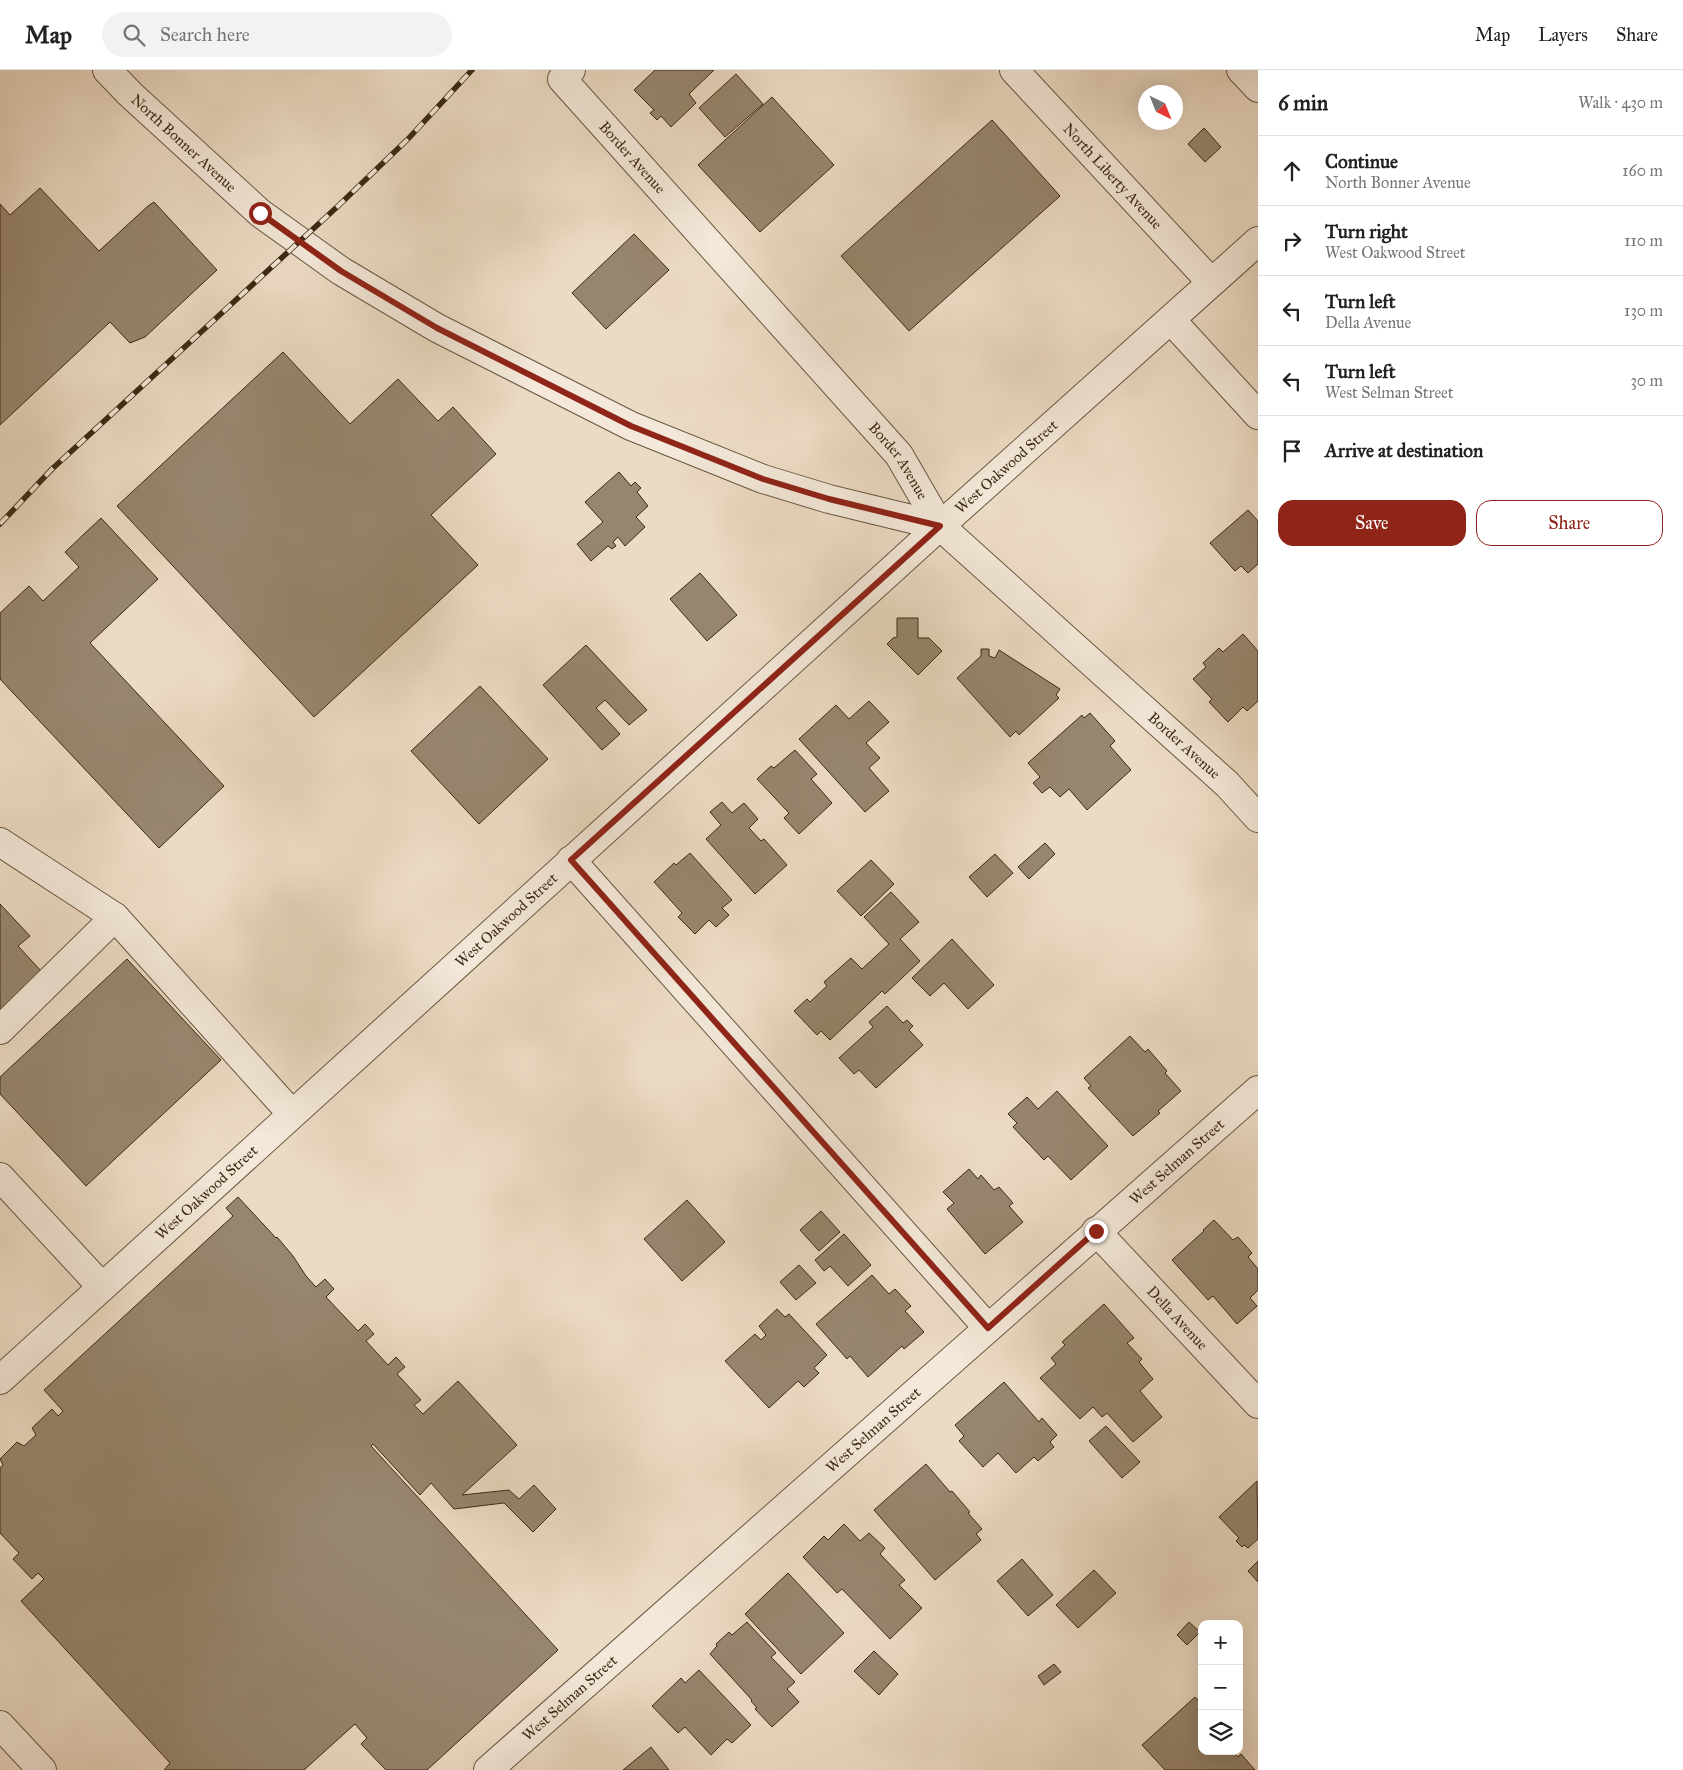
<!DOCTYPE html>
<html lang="en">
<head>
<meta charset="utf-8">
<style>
  :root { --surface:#fff; --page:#f2f2f2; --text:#222; --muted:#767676; --line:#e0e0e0; --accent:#8f2418 }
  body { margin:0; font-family:"IM FELL Great Primer",serif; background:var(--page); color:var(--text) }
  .controls { position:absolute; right:15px; bottom:15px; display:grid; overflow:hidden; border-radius:10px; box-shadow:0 5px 20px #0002 }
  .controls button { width:45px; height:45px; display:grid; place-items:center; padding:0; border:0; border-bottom:1px solid var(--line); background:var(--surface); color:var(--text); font:25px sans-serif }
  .compass { position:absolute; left:1138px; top:15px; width:45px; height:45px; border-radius:50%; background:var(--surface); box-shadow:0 5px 20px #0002; rotate:137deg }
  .stop { position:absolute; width:15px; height:15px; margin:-11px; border:4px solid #8f2418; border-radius:50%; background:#fff }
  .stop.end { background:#8f2418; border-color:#fff; box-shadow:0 1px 5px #0008 }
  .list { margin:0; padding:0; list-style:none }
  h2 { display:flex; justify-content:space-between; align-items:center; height:65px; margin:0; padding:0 20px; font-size:21px }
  h2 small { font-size:16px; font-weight:400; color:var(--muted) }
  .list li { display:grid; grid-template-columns:32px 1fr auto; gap:15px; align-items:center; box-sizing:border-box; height:70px; padding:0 20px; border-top:1px solid var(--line) }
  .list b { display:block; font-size:19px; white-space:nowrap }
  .list p { margin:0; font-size:16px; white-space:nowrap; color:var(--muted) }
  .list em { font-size:16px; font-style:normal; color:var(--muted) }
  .actions { display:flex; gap:10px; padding:15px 20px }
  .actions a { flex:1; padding:11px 0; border:1px solid var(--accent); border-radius:15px; text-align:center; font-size:18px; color:var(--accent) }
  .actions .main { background:var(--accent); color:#fff }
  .icon { flex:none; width:28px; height:28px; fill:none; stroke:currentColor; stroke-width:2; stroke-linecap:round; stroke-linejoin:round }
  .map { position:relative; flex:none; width:1258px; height:1700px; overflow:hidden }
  header { display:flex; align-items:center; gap:30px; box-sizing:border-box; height:70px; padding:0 25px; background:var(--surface); border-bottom:1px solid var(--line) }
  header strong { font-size:24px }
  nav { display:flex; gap:28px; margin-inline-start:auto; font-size:18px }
  .search { width:350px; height:45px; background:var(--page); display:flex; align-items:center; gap:12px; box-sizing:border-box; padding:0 18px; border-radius:28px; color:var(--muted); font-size:19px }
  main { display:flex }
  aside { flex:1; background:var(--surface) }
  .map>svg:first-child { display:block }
  .building { fill:#97866f; stroke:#3b2a13 }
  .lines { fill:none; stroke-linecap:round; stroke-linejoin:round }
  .minor-casing { stroke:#67563f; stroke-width:30 }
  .minor { stroke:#f3e8d9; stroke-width:28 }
  .rail-casing { stroke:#3b2a13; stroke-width:5.5 }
  .rail { stroke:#f3e8d9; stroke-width:4; stroke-dasharray:11; stroke-linecap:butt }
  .route { stroke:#8f2418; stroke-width:6 }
  .labels { text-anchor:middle; stroke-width:4; stroke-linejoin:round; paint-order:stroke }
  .street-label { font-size:15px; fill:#3b2a13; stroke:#f3e8d9 }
</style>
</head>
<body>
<header>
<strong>Map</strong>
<div class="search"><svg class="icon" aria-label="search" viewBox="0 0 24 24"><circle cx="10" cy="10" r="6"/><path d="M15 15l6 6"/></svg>Search here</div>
<nav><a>Map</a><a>Layers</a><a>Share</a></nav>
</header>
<main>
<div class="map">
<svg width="1258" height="1700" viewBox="0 0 1258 1700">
  <rect width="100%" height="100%" fill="#ecdbc4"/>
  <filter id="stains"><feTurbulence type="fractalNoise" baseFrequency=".004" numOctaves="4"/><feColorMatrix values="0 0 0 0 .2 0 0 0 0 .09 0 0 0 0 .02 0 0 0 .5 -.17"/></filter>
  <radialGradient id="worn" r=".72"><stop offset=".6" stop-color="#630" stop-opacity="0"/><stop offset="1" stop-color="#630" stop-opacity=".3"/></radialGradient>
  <g class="building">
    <polygon points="655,0 714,0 689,24 696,33 671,57 661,46 657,50 650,43 654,40 634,20"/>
    <polygon points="736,4 763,34 725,67 699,38"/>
    <polygon points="772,27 834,95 760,162 698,95"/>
    <polygon points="992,50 1060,126 909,261 841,186"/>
    <polygon points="1204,58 1221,77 1205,92 1188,74"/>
    <polygon points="40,118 99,181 148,136 154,132 217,200 145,267 130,273 110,252 0,355 0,134 10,145"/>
    <polygon points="634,164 669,200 606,259 572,223"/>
    <polygon points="283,282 350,354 398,309 438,351 453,337 496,384 431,445 478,495 314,647 117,436"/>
    <polygon points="619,402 631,416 635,412 641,418 637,422 648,436 636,447 645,457 625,476 618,467 613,472 616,476 612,479 608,476 591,491 577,474 603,452 585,432"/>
    <polygon points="1248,440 1258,451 1258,494 1248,503 1241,496 1235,501 1210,473"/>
    <polygon points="101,448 158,509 90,573 224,716 159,778 0,609 0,543 29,516 43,531 79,497 65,482"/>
    <polygon points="700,503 737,545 707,571 670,529"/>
    <polygon points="897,548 918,548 918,568 929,568 942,581 918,605 887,574 893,568 897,567"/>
    <polygon points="1243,564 1258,581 1258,631 1247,641 1243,637 1228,652 1209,632 1212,629 1193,609 1206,597 1203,593 1219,578 1223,582"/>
    <polygon points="586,575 647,640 629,655 605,630 596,638 620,664 602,680 543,615"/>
    <polygon points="981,579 989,579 989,586 995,588 999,580 1060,619 1056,625 1059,628 1019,665 1016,661 1010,667 957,608 981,586"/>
    <polygon points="480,616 548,689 479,754 411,681"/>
    <polygon points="869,631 889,652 866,673 880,688 869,698 889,721 865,742 799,669 836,635 849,649"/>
    <polygon points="1090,643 1115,671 1110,676 1131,700 1087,740 1069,719 1060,727 1050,717 1042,723 1033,713 1040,707 1028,693 1082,645 1084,648"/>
    <polygon points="795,680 817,704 811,709 832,733 799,764 784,748 789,743 757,709 771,696 774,698"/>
    <polygon points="722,732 732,743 744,733 758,749 749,758 761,771 764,769 787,795 755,824 706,769 721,755 710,742"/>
    <polygon points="1045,773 1055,784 1029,809 1018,797"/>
    <polygon points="690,783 732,830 722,838 729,845 716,857 709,850 695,864 678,847 682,843 654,812 674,793 676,795"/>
    <polygon points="995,784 1013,803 987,827 969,807"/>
    <polygon points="871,790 894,814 861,846 837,821"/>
    <polygon points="891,822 919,852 900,869 920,891 885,924 882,921 830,970 821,961 817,965 794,941 807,929 810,932 827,916 824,912 851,888 862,899 889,874 864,847"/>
    <polygon points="0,834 30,866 18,876 42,902 0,941"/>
    <polygon points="952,869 994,915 968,939 944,913 930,926 912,908"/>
    <polygon points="127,889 221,990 86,1116 0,1024 0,1007"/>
    <polygon points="887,936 903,953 907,950 913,956 909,960 923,975 876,1018 859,1000 854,1004 839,988 873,957 869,952"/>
    <polygon points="1130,966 1145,982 1148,979 1167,1001 1165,1003 1181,1021 1158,1041 1160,1043 1133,1066 1088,1018 1091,1016 1084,1008"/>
    <polygon points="1057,1021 1108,1076 1071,1110 1048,1086 1044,1090 1013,1057 1017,1053 1008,1044 1027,1027 1038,1039"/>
    <polygon points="969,1099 978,1109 981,1105 994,1120 999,1117 1013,1133 1009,1136 1023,1152 985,1184 947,1139 954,1133 943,1122"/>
    <polygon points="238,1127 276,1168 277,1167 293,1186 306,1206 316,1217 325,1209 334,1219 326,1227 358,1261 365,1254 374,1264 366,1271 388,1295 396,1287 405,1297 397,1304 421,1330 414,1335 423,1344 458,1311 517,1375 462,1425 509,1420 519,1429 534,1415 556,1439 533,1462 504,1433 454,1439 431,1413 420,1425 373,1374 371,1376 558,1580 427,1700 386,1700 361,1674 367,1668 355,1654 304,1700 164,1700 170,1693 21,1531 44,1509 38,1503 32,1509 13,1489 19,1483 0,1463 0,1398 3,1395 0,1389 17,1372 24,1376 36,1365 32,1358 52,1339 58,1346 63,1341 44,1320 233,1146 226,1138"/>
    <polygon points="687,1130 725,1172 682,1211 644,1169"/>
    <polygon points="821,1141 840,1162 819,1181 800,1160"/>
    <polygon points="1214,1150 1233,1170 1238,1167 1252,1183 1248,1187 1258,1199 1258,1220 1250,1228 1257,1236 1237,1254 1213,1226 1208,1230 1172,1190 1204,1161 1203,1160"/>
    <polygon points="844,1164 871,1195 848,1216 830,1196 824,1201 815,1190"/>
    <polygon points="799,1195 816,1213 796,1230 780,1212"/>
    <polygon points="872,1205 889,1224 895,1219 911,1236 905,1241 924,1262 904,1279 902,1276 868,1307 850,1286 847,1289 816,1254"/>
    <polygon points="1104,1234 1134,1268 1127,1273 1142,1289 1139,1292 1153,1309 1140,1321 1162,1347 1133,1372 1107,1343 1102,1347 1093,1337 1080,1349 1040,1308 1056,1294 1051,1288 1065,1275 1062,1272"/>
    <polygon points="777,1239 785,1247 789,1244 827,1285 814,1298 819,1303 804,1317 798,1311 769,1338 725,1291 755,1264 761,1270 766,1265 759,1256"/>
    <polygon points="1004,1312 1039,1352 1042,1348 1057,1365 1050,1372 1054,1377 1038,1391 1034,1387 1016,1403 998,1383 983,1397 959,1371 964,1366 955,1355"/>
    <polygon points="1106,1356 1140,1392 1122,1408 1089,1371"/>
    <polygon points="926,1394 950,1422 952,1421 970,1442 968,1443 982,1459 976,1464 981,1470 935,1510 874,1440"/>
    <polygon points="1257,1411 1258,1469 1248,1478 1244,1475 1242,1477 1236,1471 1239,1468 1219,1447"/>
    <polygon points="844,1454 860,1471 869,1463 885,1478 880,1484 905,1510 899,1515 922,1538 890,1569 842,1519 837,1523 803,1487 824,1466 828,1470"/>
    <polygon points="1022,1489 1053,1525 1028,1546 997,1511"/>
    <polygon points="1258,1491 1258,1512 1248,1501"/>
    <polygon points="1094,1500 1116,1523 1078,1558 1056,1535"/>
    <polygon points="788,1503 844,1563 801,1604 745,1544"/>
    <polygon points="747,1552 776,1583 771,1587 795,1612 787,1619 799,1632 772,1657 755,1639 757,1638 751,1631 752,1630 710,1584 717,1576 716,1574 729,1562 732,1565"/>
    <polygon points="1189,1552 1200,1562 1187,1575 1177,1565"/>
    <polygon points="874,1581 898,1604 879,1625 854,1601"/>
    <polygon points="1054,1594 1061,1602 1044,1615 1038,1606"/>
    <polygon points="699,1600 751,1655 732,1673 727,1669 711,1685 685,1657 678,1663 652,1636 681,1608 685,1613"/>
    <polygon points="1195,1627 1202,1635 1202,1681 1232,1681 1238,1687 1241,1684 1255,1700 1165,1700 1142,1675"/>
    <polygon points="651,1677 669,1700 623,1700"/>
  </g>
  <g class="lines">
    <defs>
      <g id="minor">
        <path id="s1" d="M107,0L130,24L260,143L341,201L437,258L631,356L763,409L829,429L940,456"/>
        <path id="s2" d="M571,0L562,9L899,385L940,456L1227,714L1258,748"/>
        <path id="s3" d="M1014,0L1211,212"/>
        <polyline points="1241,0 1258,18"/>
        <polyline points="1171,250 1258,345"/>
        <polyline points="0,772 115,847 292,1044"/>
        <polyline points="571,790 988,1258"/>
        <polyline points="0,960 115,847"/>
        <polyline points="0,1107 102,1217"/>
        <path id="s4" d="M1096,1161L1258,1334"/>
        <path id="s5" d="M0,1310L940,456L1258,171"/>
        <polyline points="0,1655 42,1700"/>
        <path id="s6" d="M488,1700L1258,1020"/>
      </g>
    </defs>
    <use href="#minor" class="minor-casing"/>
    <use href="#minor" class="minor"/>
    <defs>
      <polyline id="rail" points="0,454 52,399 337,137 408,69 472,0"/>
    </defs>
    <use href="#rail" class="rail-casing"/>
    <use href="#rail" class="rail"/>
  </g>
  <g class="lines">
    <polyline class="route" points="260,143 341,201 437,258 631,356 763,409 829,429 940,456 571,790 988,1258 1096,1161"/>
  </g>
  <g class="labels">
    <g class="street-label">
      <text dy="5" stroke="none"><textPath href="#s1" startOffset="106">North Bonner Avenue</textPath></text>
      <text dy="5" stroke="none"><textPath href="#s2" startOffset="118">Border Avenue</textPath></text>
      <text dy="5" stroke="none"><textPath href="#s3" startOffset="145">North Liberty Avenue</textPath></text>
      <text dy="5" stroke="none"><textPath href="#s2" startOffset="522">Border Avenue</textPath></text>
      <text dy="5" stroke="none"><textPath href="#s5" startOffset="1359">West Oakwood Street</textPath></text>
      <text dy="5" stroke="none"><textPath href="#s2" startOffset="928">Border Avenue</textPath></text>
      <text dy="5" stroke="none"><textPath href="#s5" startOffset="684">West Oakwood Street</textPath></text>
      <text dy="5" stroke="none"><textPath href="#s6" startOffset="919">West Selman Street</textPath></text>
      <text dy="5" stroke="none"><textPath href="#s5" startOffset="279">West Oakwood Street</textPath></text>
      <text dy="5" stroke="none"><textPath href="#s4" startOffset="119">Della Avenue</textPath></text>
      <text dy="5" stroke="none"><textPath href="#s6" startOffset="514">West Selman Street</textPath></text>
      <text dy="5" stroke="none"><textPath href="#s6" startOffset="109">West Selman Street</textPath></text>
    </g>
  </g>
  <rect width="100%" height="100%" filter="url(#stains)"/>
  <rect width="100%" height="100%" fill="url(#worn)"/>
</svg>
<div class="controls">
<button>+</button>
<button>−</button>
<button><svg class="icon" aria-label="layers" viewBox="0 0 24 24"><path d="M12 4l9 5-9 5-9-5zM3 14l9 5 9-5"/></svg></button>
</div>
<svg class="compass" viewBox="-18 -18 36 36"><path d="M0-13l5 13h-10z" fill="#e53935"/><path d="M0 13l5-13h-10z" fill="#767676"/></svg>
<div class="stop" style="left:260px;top:143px"></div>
<div class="stop end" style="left:1096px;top:1161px"></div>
</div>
<aside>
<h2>6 min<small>Walk · 430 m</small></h2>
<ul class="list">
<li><svg class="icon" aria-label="ahead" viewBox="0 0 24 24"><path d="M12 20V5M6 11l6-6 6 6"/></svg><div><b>Continue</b><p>North Bonner Avenue</p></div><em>160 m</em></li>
<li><svg class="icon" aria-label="right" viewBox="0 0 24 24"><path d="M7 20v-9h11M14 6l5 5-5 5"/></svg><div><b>Turn right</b><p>West Oakwood Street</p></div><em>110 m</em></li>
<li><svg class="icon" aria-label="left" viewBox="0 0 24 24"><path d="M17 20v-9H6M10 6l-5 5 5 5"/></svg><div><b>Turn left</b><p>Della Avenue</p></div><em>130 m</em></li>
<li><svg class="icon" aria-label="left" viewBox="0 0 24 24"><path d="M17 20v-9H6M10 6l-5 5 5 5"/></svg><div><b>Turn left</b><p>West Selman Street</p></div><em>30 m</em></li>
<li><svg class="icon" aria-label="arrive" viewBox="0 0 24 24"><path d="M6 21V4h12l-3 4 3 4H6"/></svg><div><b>Arrive at destination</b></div></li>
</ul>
<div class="actions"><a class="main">Save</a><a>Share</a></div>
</aside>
</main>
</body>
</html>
